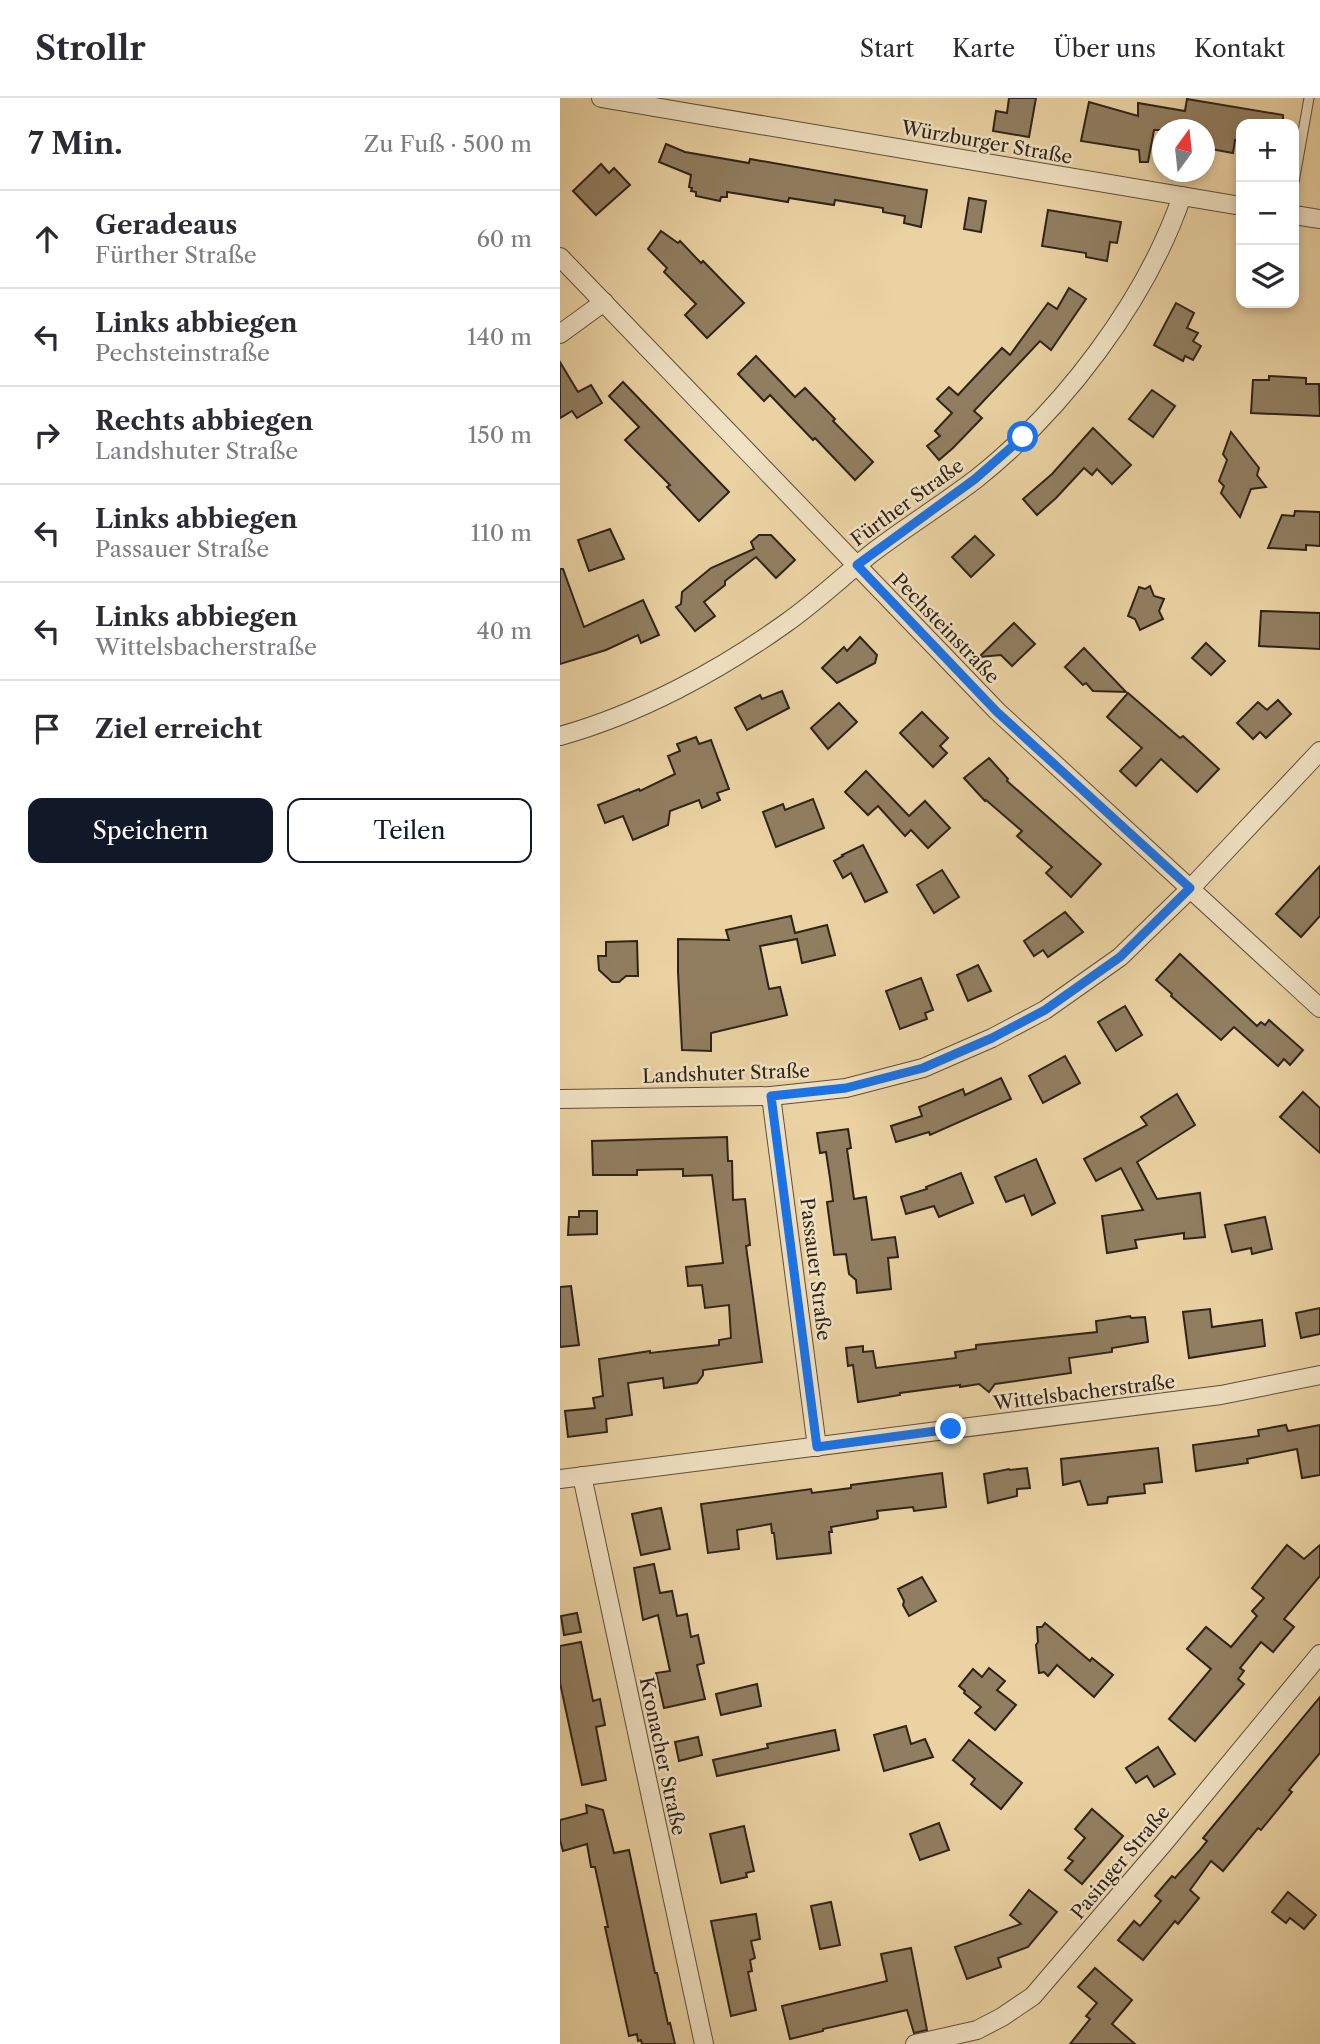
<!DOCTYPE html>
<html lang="de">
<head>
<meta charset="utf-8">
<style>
  :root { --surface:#fff; --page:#f7f7f7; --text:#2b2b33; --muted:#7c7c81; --line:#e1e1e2; --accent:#111827 }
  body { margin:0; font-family:"Libre Caslon Text",serif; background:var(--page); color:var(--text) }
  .controls { position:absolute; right:21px; top:21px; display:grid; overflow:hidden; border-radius:14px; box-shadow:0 4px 10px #0003 }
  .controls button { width:63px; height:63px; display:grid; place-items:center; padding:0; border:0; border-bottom:2px solid var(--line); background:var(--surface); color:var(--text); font:35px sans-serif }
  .compass { position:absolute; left:592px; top:21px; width:63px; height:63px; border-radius:50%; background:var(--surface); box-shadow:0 4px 10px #0003; rotate:15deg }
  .stop { position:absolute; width:21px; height:21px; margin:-16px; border:5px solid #1a73e8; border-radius:50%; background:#fff }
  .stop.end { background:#1a73e8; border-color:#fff; box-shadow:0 2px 7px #0008 }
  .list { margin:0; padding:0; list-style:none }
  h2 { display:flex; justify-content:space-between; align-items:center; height:91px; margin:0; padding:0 28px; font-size:30px }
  h2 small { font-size:23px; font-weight:400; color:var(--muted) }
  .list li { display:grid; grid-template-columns:46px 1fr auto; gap:21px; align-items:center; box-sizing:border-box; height:98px; padding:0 28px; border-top:2px solid var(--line) }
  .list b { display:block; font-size:26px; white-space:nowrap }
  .list p { margin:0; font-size:23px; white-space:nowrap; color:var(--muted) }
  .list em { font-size:23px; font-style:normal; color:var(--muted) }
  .actions { display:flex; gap:14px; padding:21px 28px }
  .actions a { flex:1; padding:16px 0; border:2px solid var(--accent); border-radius:14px; text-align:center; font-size:24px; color:var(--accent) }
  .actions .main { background:var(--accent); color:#fff }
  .icon { flex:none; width:38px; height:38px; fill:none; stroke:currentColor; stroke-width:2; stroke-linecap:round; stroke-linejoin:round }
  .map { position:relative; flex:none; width:760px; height:1946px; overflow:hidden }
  header { display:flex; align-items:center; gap:42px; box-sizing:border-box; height:98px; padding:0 35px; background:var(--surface); border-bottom:2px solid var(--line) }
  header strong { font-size:33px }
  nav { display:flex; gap:38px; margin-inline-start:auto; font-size:24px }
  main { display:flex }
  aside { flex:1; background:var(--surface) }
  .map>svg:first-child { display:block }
  .building { fill:#917e60; stroke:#302219; stroke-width:2 }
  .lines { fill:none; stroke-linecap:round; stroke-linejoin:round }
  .lane-casing { stroke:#5e4e3b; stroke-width:11 }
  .street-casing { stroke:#5e4e3b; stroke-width:20 }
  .lane { stroke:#f1e2c3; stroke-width:9 }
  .street { stroke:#f1e2c3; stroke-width:18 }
  .route { stroke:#1a73e8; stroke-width:9 }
  .labels { text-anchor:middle; stroke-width:5; stroke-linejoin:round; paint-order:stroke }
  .street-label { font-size:19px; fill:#302219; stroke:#f1e2c3 }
</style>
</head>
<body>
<header>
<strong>Strollr</strong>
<nav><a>Start</a><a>Karte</a><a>Über uns</a><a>Kontakt</a></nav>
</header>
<main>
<aside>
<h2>7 Min.<small>Zu Fuß · 500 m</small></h2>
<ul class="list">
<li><svg class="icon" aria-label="ahead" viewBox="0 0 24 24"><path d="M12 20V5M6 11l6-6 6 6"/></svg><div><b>Geradeaus</b><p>Fürther Straße</p></div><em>60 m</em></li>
<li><svg class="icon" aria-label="left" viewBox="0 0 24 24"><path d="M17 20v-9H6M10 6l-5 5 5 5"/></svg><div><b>Links abbiegen</b><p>Pechsteinstraße</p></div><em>140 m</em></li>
<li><svg class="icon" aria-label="right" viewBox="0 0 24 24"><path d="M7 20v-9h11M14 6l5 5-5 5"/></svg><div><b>Rechts abbiegen</b><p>Landshuter Straße</p></div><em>150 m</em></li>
<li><svg class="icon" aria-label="left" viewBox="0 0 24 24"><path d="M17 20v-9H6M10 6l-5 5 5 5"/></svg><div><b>Links abbiegen</b><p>Passauer Straße</p></div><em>110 m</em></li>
<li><svg class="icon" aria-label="left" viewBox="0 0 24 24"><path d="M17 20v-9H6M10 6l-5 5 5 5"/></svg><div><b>Links abbiegen</b><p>Wittelsbacherstraße</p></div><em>40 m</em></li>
<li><svg class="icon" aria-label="arrive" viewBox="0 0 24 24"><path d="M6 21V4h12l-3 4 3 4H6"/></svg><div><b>Ziel erreicht</b></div></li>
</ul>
<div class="actions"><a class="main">Speichern</a><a>Teilen</a></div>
</aside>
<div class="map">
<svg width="760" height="1946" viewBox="0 0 760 1946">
  <rect width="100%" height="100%" fill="#ead2a2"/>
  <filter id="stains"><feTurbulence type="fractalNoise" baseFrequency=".00286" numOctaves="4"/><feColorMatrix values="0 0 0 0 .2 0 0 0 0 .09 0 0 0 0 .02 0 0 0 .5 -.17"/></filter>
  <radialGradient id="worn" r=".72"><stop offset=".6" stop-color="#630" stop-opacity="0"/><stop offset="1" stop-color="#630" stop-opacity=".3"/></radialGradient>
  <g class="building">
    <polygon points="449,0 476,0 469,39 433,33 436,13 447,15"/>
    <polygon points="627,1 723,17 723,26 681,26 681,43 675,42 673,55 645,50 645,32 594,32 588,64 580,64 579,52 521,43 529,4 578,18 578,5 625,13"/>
    <polygon points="106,46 125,54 189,65 190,61 367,92 361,129 344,125 345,118 323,114 323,110 275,102 274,107 229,100 228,104 167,94 167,99 161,99 160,103 136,98 136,94 131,93 132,90 129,89 131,77 99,64"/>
    <polygon points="41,66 49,75 54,70 70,87 36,117 13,93"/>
    <polygon points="409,100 426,103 421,134 404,131"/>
    <polygon points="488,112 561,124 557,145 550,144 547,163 526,159 526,155 482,148"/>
    <polygon points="101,133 118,145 120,143 141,165 143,163 184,205 147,240 125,217 136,206 104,174 107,170 88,151"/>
    <polygon points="509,190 526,201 491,252 480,243 414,313 422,320 393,350 379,362 367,348 380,338 375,333 392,315 377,301 389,289 398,297 442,250 450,257 488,205 497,211"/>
    <polygon points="616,205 634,215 627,230 638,235 633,243 641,248 633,262 625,258 623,263 594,247"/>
    <polygon points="196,258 235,299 245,290 275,321 273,323 313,364 295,382 255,340 253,342 210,297 204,303 178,276"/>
    <polygon points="0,264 18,294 31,287 42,305 17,320 12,313 0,320"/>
    <polygon points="709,278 746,280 746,286 759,286 760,318 691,315 693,282 709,282"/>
    <polygon points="63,284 169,394 139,423 107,389 110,387 65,342 79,329 49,298"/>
    <polygon points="592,292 615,308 593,339 569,321"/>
    <polygon points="533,330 571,367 552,386 537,371 532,377 524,370 496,400 477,417 463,401 492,376"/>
    <polygon points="671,334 699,370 697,377 706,389 691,391 680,419 661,395 664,388 659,383 667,362 663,356"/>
    <polygon points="735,413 760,414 760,448 746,447 746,452 708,450 722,417 734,418"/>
    <polygon points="50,431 64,461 29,473 18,442"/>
    <polygon points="199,437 211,437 235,462 216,480 196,459 165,483 165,487 144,504 155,518 135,533 116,509 121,506 122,494 151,470 194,451 191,444"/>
    <polygon points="415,438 434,457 411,479 392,459"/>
    <polygon points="0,471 3,471 24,529 83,502 99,537 81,545 78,537 46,552 0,566"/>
    <polygon points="590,488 594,498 604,501 599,513 603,521 580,532 575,521 568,518 579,489 585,491"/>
    <polygon points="701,513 760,515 760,551 699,548"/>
    <polygon points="454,525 475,546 452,568 441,557 419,559"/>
    <polygon points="300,539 317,557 315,565 277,585 262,570 284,549 287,553"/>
    <polygon points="646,545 665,563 651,577 632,560"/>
    <polygon points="524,550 566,594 533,593 526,585 523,587 505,569"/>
    <polygon points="222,593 229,610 187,632 175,610 200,597 202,601"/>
    <polygon points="568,595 620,640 623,638 659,671 637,694 601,661 576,688 560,673 582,650 547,619"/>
    <polygon points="718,602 731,616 706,640 700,634 693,641 677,625 698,604 707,612"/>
    <polygon points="279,605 297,624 268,651 251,630"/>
    <polygon points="362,614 388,640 380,648 387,655 373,669 340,635"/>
    <polygon points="136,639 139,646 151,642 169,691 157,695 160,702 142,710 139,702 110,713 108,727 73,742 63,718 45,725 38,707 79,691 80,693 115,676 108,658 120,653 117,646"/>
    <polygon points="429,660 448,681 447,683 541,766 511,799 486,775 492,769 457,738 462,733 426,702 425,703 404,680"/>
    <polygon points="306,673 349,718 365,703 390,730 368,750 351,732 345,738 318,708 308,717 285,694"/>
    <polygon points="253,701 264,730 216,749 203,714 223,706 225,712"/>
    <polygon points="303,747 327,794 305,804 291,775 283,780 274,763 283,758 282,757"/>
    <polygon points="760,768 760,818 741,839 716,816"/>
    <polygon points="382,772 399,799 374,815 357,787"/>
    <polygon points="505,814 523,834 488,859 483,852 474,858 464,843"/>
    <polygon points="231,818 235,835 267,827 275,857 242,865 237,841 200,848 209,891 220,889 227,917 151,935 151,953 122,952 118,874 118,841 169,842 166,832"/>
    <polygon points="77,843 78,878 66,878 59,884 52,884 39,872 38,858 46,858 46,844"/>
    <polygon points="620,856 697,928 701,924 705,927 709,922 743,952 730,967 724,961 718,968 674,929 661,942 611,898 612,896 596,882"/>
    <polygon points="418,867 431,893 408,903 397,877"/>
    <polygon points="361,880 373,912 365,915 367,921 340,931 326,893"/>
    <polygon points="565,908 582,937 556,953 538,924"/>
    <polygon points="505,958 520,985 483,1005 469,978"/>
    <polygon points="441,980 451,1001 370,1037 369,1034 336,1044 331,1028 362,1018 359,1009 403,991 405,997"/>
    <polygon points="743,994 760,1010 760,1055 720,1019"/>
    <polygon points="617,996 635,1027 577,1064 597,1101 640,1095 645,1139 624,1141 624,1135 575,1142 577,1150 547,1155 542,1118 583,1112 561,1070 536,1083 524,1061 587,1027 581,1019"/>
    <polygon points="288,1031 291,1050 287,1051 294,1101 306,1099 312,1142 335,1139 338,1159 328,1160 331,1191 297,1195 296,1182 289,1176 286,1156 274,1157 267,1104 273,1103 270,1080 266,1054 260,1055 257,1035"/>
    <polygon points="167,1039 168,1063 172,1063 173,1102 185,1101 190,1147 186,1148 202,1264 143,1272 143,1277 137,1285 104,1290 103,1280 68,1285 72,1317 46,1321 47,1334 8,1339 5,1313 35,1310 33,1300 43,1298 39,1261 90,1253 90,1255 159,1247 159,1242 171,1240 169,1207 145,1210 142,1187 128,1188 126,1169 163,1165 152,1077 123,1078 123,1071 77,1072 77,1077 33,1077 32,1043"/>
    <polygon points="476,1061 495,1105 472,1117 464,1097 446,1104 435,1079"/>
    <polygon points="401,1075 413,1105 379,1119 374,1108 346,1116 341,1099 367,1091 366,1089"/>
    <polygon points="19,1113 37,1113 37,1136 8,1137 9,1119 19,1119"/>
    <polygon points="705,1119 712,1151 692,1156 691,1150 672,1154 665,1127"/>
    <polygon points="11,1188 19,1247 0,1249 0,1189"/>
    <polygon points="760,1210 760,1236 741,1240 736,1215"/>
    <polygon points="650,1211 652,1229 702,1222 705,1248 629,1260 623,1214"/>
    <polygon points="570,1218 571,1220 585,1219 588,1244 552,1250 552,1254 509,1260 511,1275 435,1286 429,1294 419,1286 400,1289 400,1287 340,1295 340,1297 298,1304 293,1267 288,1268 286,1250 303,1248 303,1254 313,1253 316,1270 396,1260 395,1254 416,1251 416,1247 537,1234 536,1223"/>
    <polygon points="726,1327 728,1333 760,1327 760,1377 742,1380 737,1351 687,1361 688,1365 636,1373 633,1347 699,1338 698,1332"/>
    <polygon points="598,1350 602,1384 584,1386 585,1395 548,1399 547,1405 528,1407 520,1383 503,1387 501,1361"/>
    <polygon points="467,1370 470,1390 457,1391 457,1398 428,1405 424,1376 449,1371 450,1372"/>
    <polygon points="382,1375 386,1409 354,1413 353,1409 317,1413 318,1420 316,1421 271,1429 272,1434 269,1434 271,1455 217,1461 214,1435 212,1435 211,1426 177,1432 179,1451 148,1455 141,1406 251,1391 252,1395 291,1390 291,1387"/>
    <polygon points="101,1410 110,1451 81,1457 72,1416"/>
    <polygon points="727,1447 744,1461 760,1447 760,1478 724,1521 734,1529 713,1554 701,1544 680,1570 684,1573 678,1581 684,1586 635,1643 609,1621 651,1571 627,1551 646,1529 671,1549 697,1518 692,1513 704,1500 692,1490"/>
    <polygon points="94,1466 100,1495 112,1493 117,1518 127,1516 131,1539 138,1537 144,1565 137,1567 145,1601 104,1610 96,1575 110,1573 98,1517 83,1522 74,1470"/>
    <polygon points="362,1479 376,1503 349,1518 343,1507 344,1503 338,1491"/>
    <polygon points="17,1515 21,1534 4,1537 1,1518"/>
    <polygon points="485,1525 530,1563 532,1560 553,1577 534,1599 497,1567 488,1578 484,1574 479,1575 476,1547 478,1544 477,1529 482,1529"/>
    <polygon points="21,1544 33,1603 40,1601 45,1627 36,1629 46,1682 22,1687 0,1585 0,1548"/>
    <polygon points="429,1570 445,1583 437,1592 456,1607 435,1632 415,1615 421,1609 404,1595 405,1593 399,1588 413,1571 422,1579"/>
    <polygon points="197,1586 201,1608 161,1617 156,1596"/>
    <polygon points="760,1599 760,1655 729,1692 732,1694 701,1732 698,1730 663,1773 651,1763 630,1792 639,1800 618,1826 615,1823 583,1862 558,1842 574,1823 580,1828 601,1803 595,1798 612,1778 615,1780 639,1753 647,1743 643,1740"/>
    <polygon points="346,1628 351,1646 365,1641 373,1659 324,1673 314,1637"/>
    <polygon points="275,1632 279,1652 157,1678 153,1662 208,1650 207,1646"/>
    <polygon points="138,1639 142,1657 119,1663 115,1644"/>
    <polygon points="409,1642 462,1685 441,1711 411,1686 415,1681 393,1662"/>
    <polygon points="598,1649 615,1676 594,1689 587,1678 576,1685 566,1670"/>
    <polygon points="26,1707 43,1712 54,1755 69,1752 95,1875 97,1875 108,1926 110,1925 115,1946 82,1946 81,1942 78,1943 77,1936 69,1938 45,1829 48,1829 35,1769 31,1769 27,1746 3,1753 0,1742 0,1722 27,1715"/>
    <polygon points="532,1711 563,1738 522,1786 505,1772 513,1763 508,1760 525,1740 515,1731"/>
    <polygon points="379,1725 389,1752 360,1762 350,1736"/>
    <polygon points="184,1728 194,1773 186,1775 187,1779 161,1785 150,1736"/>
    <polygon points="469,1792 497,1814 468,1849 438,1860 441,1869 407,1881 395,1849 461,1826 450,1817"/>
    <polygon points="728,1794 756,1817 744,1831 730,1820 726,1825 712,1814"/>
    <polygon points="271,1804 280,1847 260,1851 251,1808"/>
    <polygon points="196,1816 200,1841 191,1843 195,1860 190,1862 192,1873 188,1874 196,1912 171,1918 151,1823"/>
    <polygon points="351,1850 367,1932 354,1935 347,1912 263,1931 263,1933 230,1941 222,1908 327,1883 321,1856"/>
    <polygon points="535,1870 572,1902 552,1926 575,1946 510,1946 530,1921 526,1918 537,1905 518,1889"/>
  </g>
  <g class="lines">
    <defs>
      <polyline id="lane" points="734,84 749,0"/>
      <g id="street">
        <polyline points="41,0 681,108"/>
        <polyline points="734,117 760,121"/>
        <polyline points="0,159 437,613 760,910"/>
        <polyline points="0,236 44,204"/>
        <path d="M0,638C79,616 159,573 226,525C256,504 283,478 312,455C346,429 382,407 416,381C503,312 586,203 622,98"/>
        <polyline points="211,998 257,1349"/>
        <polyline points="0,1001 211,998 286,990 363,970 432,940 485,912 560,859 630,791 760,653"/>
        <polyline points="22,1378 144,1946"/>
        <polyline points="0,1381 661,1297 760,1277"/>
        <polyline points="355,1946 417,1932 442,1919 473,1898 604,1745 760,1556"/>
      </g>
    </defs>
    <use href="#lane" class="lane-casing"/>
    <use href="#street" class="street-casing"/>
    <use href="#lane" class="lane"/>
    <use href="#street" class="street"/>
  </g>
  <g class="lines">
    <polyline class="route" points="391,1331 257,1349 211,998 286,990 363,970 432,940 485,912 560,859 630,790 437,614 297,467 415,381 463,339"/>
  </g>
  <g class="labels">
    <g class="street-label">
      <text transform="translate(427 44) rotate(10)" y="7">Würzburger Straße</text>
      <text transform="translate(347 404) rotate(-36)" y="7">Fürther Straße</text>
      <text transform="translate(386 530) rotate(46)" y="7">Pechsteinstraße</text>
      <text transform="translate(166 975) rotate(-2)" y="7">Landshuter Straße</text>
      <text transform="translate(256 1171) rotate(83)" y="7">Passauer Straße</text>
      <text transform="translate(524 1294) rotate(-7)" y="7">Wittelsbacherstraße</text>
      <text transform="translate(103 1658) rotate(78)" y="7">Kronacher Straße</text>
      <text transform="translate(560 1764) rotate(-50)" y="7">Pasinger Straße</text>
    </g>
  </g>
  <rect width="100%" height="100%" filter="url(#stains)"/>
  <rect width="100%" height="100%" fill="url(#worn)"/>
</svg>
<div class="controls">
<button>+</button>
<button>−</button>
<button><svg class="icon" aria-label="layers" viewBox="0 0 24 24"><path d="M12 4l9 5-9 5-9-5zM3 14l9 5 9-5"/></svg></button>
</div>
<svg class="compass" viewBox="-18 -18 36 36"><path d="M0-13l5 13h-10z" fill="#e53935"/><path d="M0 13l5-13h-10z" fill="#7c7c81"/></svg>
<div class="stop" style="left:463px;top:339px"></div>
<div class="stop end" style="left:391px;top:1331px"></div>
</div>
</main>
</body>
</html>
